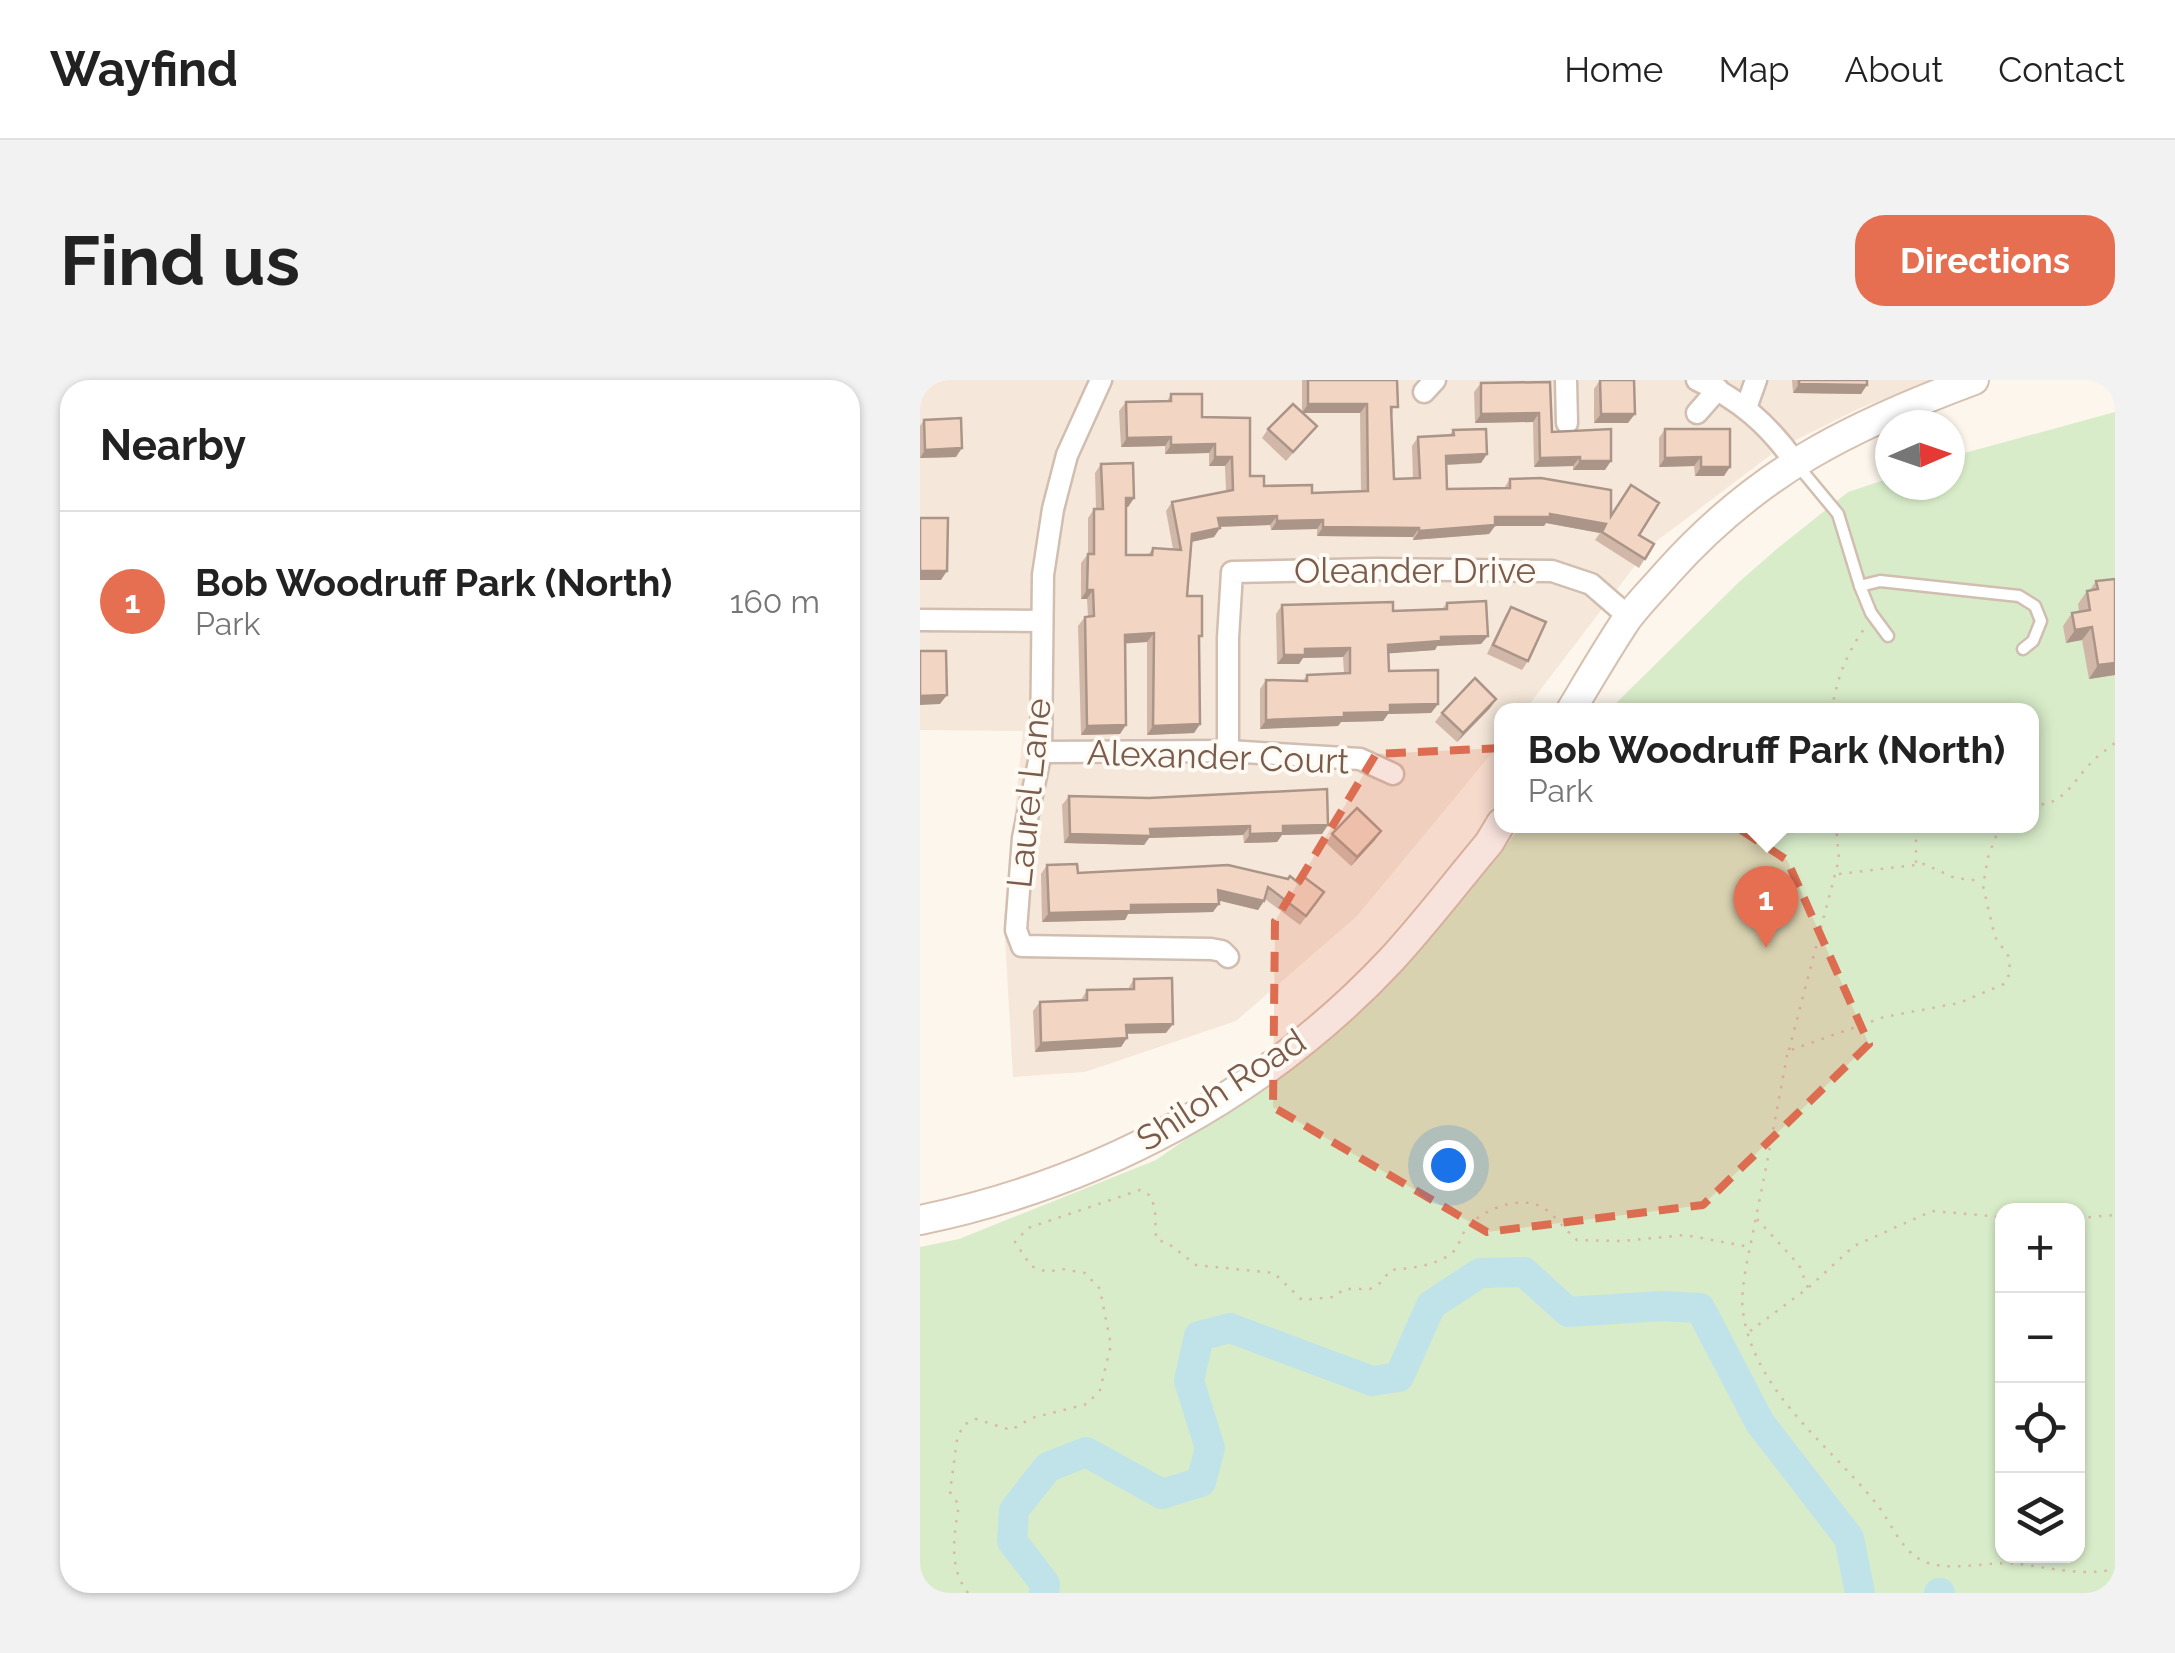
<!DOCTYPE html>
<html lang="en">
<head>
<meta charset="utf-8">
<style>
  :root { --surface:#fff; --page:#f2f2f2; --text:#222; --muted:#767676; --line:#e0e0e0; --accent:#e76f51 }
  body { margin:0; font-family:Raleway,sans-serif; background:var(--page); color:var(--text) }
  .controls { position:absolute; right:30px; bottom:30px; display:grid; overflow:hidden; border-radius:20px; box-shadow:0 2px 8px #0004 }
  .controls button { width:90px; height:90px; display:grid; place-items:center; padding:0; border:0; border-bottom:2px solid var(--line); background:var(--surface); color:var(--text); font:50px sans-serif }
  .compass { position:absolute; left:955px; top:30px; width:90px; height:90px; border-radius:50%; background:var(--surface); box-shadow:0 2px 8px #0004; rotate:88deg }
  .you { position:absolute; left:528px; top:785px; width:35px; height:35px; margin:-25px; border:8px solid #fff; border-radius:50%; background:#1a73e8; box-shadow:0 0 0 15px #1a73e833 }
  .badge { display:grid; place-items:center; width:65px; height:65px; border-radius:50%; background:var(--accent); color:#fff; font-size:32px; font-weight:700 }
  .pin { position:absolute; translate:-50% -82px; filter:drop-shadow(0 2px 5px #0008) }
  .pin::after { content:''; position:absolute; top:52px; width:35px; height:30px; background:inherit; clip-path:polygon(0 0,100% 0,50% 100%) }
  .popup { position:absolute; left:574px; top:323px; width:545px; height:130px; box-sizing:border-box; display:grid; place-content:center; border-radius:20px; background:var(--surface); filter:drop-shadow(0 2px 8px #0005); font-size:32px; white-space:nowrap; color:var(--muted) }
  .popup b { font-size:38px; color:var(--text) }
  .popup::after { content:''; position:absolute; left:50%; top:100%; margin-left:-20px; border:20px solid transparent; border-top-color:var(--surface) }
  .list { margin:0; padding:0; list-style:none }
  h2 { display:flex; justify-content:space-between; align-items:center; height:130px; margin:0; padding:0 40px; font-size:42px }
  h2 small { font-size:32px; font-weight:400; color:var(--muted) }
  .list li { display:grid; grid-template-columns:65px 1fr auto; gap:30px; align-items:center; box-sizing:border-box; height:180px; padding:0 40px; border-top:2px solid var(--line) }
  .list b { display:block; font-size:38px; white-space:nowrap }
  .list p { margin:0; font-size:32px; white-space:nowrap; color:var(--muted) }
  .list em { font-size:32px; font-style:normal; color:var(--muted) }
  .icon { flex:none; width:55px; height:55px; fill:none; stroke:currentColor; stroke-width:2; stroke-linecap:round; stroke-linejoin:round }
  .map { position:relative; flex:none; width:1195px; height:1213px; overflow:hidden; border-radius:30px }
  header { display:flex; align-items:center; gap:60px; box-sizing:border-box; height:140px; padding:0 50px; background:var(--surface); border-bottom:2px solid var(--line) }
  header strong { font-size:48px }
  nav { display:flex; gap:55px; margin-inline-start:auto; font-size:35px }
  .intro { display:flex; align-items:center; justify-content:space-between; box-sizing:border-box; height:240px; padding:0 60px }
  h1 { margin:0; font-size:70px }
  .button { padding:25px 45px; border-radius:30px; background:var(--accent); color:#fff; font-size:35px; font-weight:700 }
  main { display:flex; gap:60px; padding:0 60px }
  aside { flex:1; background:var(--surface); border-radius:30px; box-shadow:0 2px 8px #0004 }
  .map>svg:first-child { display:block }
  .residential { fill:#f5e8da }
  .green { fill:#d8ecc9; fill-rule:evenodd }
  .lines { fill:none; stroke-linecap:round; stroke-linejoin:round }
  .river { stroke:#bfe3e8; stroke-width:30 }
  .service-casing { stroke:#d1beb0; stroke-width:15 }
  .minor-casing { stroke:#d1beb0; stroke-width:25 }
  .secondary-casing { stroke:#d6c0b0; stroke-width:32 }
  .path { stroke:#d9b8a5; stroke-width:2.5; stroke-dasharray:2.5 8; stroke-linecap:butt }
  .service { stroke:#fff; stroke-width:10 }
  .minor { stroke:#fff; stroke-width:20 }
  .secondary { stroke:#fff; stroke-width:28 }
  .wall { fill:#d1b7a8 }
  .shaded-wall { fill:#aa9588 }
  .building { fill:#f3d5c3; stroke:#aa9588; stroke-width:2.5 }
  .marked { fill:#dc6d51; fill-opacity:0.2; stroke:#dc6d51; stroke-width:8; stroke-dasharray:20 12; stroke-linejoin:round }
  .labels { text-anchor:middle; stroke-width:8; stroke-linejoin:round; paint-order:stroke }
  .street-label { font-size:35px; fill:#7a5c4d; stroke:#fffaf3 }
</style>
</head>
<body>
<header>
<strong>Wayfind</strong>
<nav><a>Home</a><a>Map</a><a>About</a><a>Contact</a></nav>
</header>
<div class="intro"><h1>Find us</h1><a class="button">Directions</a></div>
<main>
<aside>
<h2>Nearby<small></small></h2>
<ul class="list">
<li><span class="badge">1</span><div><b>Bob Woodruff Park (North)</b><p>Park</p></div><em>160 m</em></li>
</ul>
</aside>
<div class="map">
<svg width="1195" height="1213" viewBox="0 0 1195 1213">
  <rect width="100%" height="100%" fill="#fdf6ec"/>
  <polygon class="residential" points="0,0 1013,0 938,29 860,68 730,166 605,330 581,330 581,362 437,536 316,641 165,692 93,697 84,540 103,351 0,350"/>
  <path class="green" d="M1195,32V1213H0V867L39,859L236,780L420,651L572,484L601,446H1111V330H689L819,202L858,168L928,112L970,98V105H1030V77ZM1082,831H1158V1176H1082Z"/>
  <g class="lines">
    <g class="river">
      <polyline points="124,1213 125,1204 92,1161 94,1130 128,1087 166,1072 242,1114 281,1102 290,1068 269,1001 279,956 310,948 452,1001 479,997 511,925 560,893 604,892 648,932 742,926 780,928 840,1043 929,1158 940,1213"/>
      <polyline points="1019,1213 1020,1213"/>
    </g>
    <defs>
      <g id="service">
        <polyline points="879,87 918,134 940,206"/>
        <polyline points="968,256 951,233 940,206 960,201 1099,216 1115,226 1121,241 1113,261 1103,269"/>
      </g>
      <g id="minor">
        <polyline points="181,0 147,75 133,129 123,195 121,372 103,458 96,550 102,566 291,569 302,571 308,577"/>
        <polyline points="646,0 647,43"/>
        <path d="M777,0C819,19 848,44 875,82"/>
        <polyline points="504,12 515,0"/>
        <polyline points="826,28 836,0"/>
        <polyline points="777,33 798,9"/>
        <polyline points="0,240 121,241"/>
        <polyline points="308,371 308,258 312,192 456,189 632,191 671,204 709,237"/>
        <polyline points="121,372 308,371 440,379 473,394"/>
      </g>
      <g id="secondary">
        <path d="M651,330C669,300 687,269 707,239C719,223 734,208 747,193C837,92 930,46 1054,0"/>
        <path d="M0,840C179,803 346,714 472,579C506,542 537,501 569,463L581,443"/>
      </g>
    </defs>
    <use href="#service" class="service-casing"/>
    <use href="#minor" class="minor-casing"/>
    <use href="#secondary" class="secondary-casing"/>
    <g class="path">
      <path d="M912,330C916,301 926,274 944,249"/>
      <path d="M1111,424C1142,428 1151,404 1169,385C1176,377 1186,370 1195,363"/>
      <path d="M1080,446L1068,477L1063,506L1075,557L1089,577L1090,593L1084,604L1039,623L964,637L868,671C857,728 847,785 835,842C831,866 819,909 823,932C834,1011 908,1064 955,1122C971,1141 979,1168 1001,1180C1029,1194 1069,1180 1099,1184C1126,1187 1170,1198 1195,1188"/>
      <polyline points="996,483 996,446"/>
      <polyline points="919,494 1004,484 1035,498 1062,501"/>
      <polyline points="869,670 919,479 916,446"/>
      <polyline points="1158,838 1195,835"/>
      <polyline points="837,839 879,885 888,908"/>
      <polyline points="830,951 888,908 934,866 1012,831 1082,837"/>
      <path d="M48,1213C28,1187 34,1155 39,1125L30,1112L37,1060L43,1045L56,1039L91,1050L112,1038L167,1024L180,1010L191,965L180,909L165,893L142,889L127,892L111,886L95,862L108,848L220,810L231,816L235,830L236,859L249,864L276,885L354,893L382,920L414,917L424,909H450L460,903L471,890C492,888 515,886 532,873C540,866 541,854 548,846C565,829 599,815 622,827C634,834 646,851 657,860L702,861L765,855L830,867"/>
    </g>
    <use href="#service" class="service"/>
    <use href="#minor" class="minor"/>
    <use href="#secondary" class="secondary"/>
  </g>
  <g class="wall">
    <polygon points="382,0 477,0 472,36 474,99 493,99 492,66 498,57 529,56 533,50 567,74 561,83 526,85 527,109 584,108 590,99 691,135 734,164 719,188 675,160 680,153 626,143 624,146 575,146 569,154 493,160 493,157 397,156 397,149 351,150 350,145 300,147 294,157 272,162 267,216 279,261 280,344 274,353 227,355 227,262 205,263 200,354 161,355 158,246 165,237 168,236 167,219 161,219 161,183 168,174 168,138 174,129 176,129 175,93 181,84 214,118 208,127 206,127 206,175 228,175 233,168 253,169 246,131 252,122 306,111 305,86 289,86 289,73 245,74 245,66 201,67 199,31 206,22 247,21 251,14 282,37 330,96 344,106 392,113 441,111 440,33 383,33 397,46 366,81 342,58 348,49 382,32"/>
    <polygon points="680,0 708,43 674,43 674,9"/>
    <polygon points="872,0 947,0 941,14 873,13"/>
    <polygon points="630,2 632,52 685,90 653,90 653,86 614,87 613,42 555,43 554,12 561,3"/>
    <polygon points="4,40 36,77 0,78 0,46"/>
    <polygon points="745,49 804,96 775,96 774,86 739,87 739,58"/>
    <polygon points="1195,199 1195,295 1169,299 1162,260 1146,263 1143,246 1152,233 1159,232 1158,224 1167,211 1170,210 1176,201"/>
    <polygon points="527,223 561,264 517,266 515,270 468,273 469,291 518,324 511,333 468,334 463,341 421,342 418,346 340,349 340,309 346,300 383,301 387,295 424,293 423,277 383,278 379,284 357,284 356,234 362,225 473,231 522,229"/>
    <polygon points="591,227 608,281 602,290 567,274 585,236"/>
    <polygon points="576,319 570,328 537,362 515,342 522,333"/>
    <polygon points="149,416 402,454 362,455 357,462 324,463 323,455 229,458 224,465 144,463 142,425"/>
    <polygon points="412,454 455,460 431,486 406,463"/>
    <polygon points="127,485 158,493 380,504 404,512 380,545 345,519 338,530 299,520 293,532 208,534 205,540 122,542 121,494"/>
    <polygon points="214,599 246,653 207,653 201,667 115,672 113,631 120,622 161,620 167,610 208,609"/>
  </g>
  <g class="shaded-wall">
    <polygon points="879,4 947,5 941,14 873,13"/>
    <polygon points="388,24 447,24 440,33 382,33"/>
    <polygon points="619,33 613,42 555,43 561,34"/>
    <polygon points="681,34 715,34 708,43 674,43"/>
    <polygon points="251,57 245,66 201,67 207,58"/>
    <polygon points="295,64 289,73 245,74 251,65"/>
    <polygon points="42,68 36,77 0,78 5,70"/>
    <polygon points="567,74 561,83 519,85 526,76"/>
    <polygon points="295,77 312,77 305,86 289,86"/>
    <polygon points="660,77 653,86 614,87 620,78"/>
    <polygon points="781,77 774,86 739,87 745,78"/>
    <polygon points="660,81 691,81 685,90 653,90"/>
    <polygon points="781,87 810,87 804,96 775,96"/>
    <polygon points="206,118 214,118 208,127 199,127"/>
    <polygon points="630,134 686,144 680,153 626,143 624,146 575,146 569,154 493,160 499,151 575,137"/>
    <polygon points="357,136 350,145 292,147 298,138"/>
    <polygon points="403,140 397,149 351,150 357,141"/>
    <polygon points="403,147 499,148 493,157 397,156"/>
    <polygon points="300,148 294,157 266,163 272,154"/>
    <polygon points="0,191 27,191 21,200 0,200"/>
    <polygon points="167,210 173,210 167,219 161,219"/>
    <polygon points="1172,247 1162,260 1146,263 1155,250"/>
    <polygon points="234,253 227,262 198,264 205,255"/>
    <polygon points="568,256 561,264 517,266 515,270 462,274 468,265 521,257"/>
    <polygon points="430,268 423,277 383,278 379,284 357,284 364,275 385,269"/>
    <polygon points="1195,283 1195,295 1169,299 1178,285"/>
    <polygon points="27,315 20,324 0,325 0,316"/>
    <polygon points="576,319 570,328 537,362 543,353"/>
    <polygon points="518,324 511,333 468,334 463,341 421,342 418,346 340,349 346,340 424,333 470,325"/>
    <polygon points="280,344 274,353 227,355 233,346"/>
    <polygon points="206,345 200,354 161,355 167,346"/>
    <polygon points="408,445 402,454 362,455 357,462 324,463 330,454 363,446"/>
    <polygon points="330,446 323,455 229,458 224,465 144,463 150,454 230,449"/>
    <polygon points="461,451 455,460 431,486 437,477"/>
    <polygon points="298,510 344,521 338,530 292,519"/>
    <polygon points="299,524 293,532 208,534 205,540 122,542 129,533 211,525"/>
    <polygon points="253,644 246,653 200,654 206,645"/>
    <polygon points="207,658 201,667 115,672 121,663"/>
  </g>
  <g class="building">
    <polygon points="388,0 477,0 478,27 471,27 474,99 500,98 498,57 534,55 533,50 566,49 567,74 526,76 527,109 590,108 590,99 621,98 691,110 691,136 711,105 739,123 719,155 734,164 725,179 682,152 686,144 630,134 630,137 575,137 575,145 499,151 499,148 403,147 403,140 357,141 357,136 298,138 300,148 272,154 267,216 282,216 282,256 279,256 280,344 233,346 234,253 205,255 206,345 167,346 165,237 174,236 173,210 167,210 168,174 174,174 174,129 183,129 181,84 213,83 214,118 206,118 206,175 232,175 233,168 261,170 252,122 313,110 312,77 295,77 295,64 251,65 251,57 207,58 206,22 251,21 251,14 282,14 282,37 330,38 330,96 344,96 344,106 392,105 392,113 448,111 447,24 388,24"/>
    <polygon points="680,0 714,0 715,34 681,34"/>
    <polygon points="879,0 947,0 947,5 879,4"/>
    <polygon points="630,2 632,52 691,49 691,81 660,81 660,77 620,78 619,33 561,34 561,3"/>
    <polygon points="373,24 397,46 373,72 348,49"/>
    <polygon points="41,38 42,68 5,70 4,40"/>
    <polygon points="745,49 810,49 810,87 781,87 781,77 745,78"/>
    <polygon points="0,138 28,138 27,191 0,191"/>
    <polygon points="1195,199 1195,283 1178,285 1172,247 1155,250 1152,233 1170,230 1167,211 1178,209 1176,201"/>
    <polygon points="566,221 568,256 521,257 521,261 468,265 469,291 518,290 518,324 470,325 470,332 424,333 424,337 346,340 346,300 387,301 387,295 430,293 430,268 385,269 385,275 364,275 362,225 473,222 473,231 527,229 527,223"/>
    <polygon points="591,227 626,242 608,281 573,265"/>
    <polygon points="0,271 26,271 27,315 0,316"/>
    <polygon points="555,298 576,319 543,353 522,333"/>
    <polygon points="407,409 408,445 363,446 363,453 330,454 330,446 230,449 231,456 150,454 149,416 229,418"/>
    <polygon points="437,428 461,451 437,477 412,454"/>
    <polygon points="157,484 158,493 308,485 368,499 370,496 380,504 384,497 404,512 386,536 348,507 344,521 298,510 299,524 211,525 211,531 129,533 127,485"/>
    <polygon points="252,598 253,644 206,645 207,658 121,663 120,622 167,620 167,610 214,609 214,599"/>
  </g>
  <path class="marked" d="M687,363L867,480L949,664L783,825L567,852L353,727L355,541L456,374Z"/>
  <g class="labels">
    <g class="street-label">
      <text x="495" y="203">Oleander Drive</text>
      <text transform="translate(298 377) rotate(2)" y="12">Alexander Court</text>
      <text transform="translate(109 413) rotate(-84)" y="12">Laurel Lane</text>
      <text transform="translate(301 710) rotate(-33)" y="12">Shiloh Road</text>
    </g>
  </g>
</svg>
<div class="controls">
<button>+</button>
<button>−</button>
<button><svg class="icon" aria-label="locate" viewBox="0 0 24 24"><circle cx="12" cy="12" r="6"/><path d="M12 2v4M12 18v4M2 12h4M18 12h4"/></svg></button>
<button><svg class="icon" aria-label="layers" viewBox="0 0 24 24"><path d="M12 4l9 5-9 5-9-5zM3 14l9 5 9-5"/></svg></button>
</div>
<svg class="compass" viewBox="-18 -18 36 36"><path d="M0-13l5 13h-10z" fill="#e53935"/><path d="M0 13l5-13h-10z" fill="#767676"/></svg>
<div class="you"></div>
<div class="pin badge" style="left:846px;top:568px">1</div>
<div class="popup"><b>Bob Woodruff Park (North)</b>Park</div>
</div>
</main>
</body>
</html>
